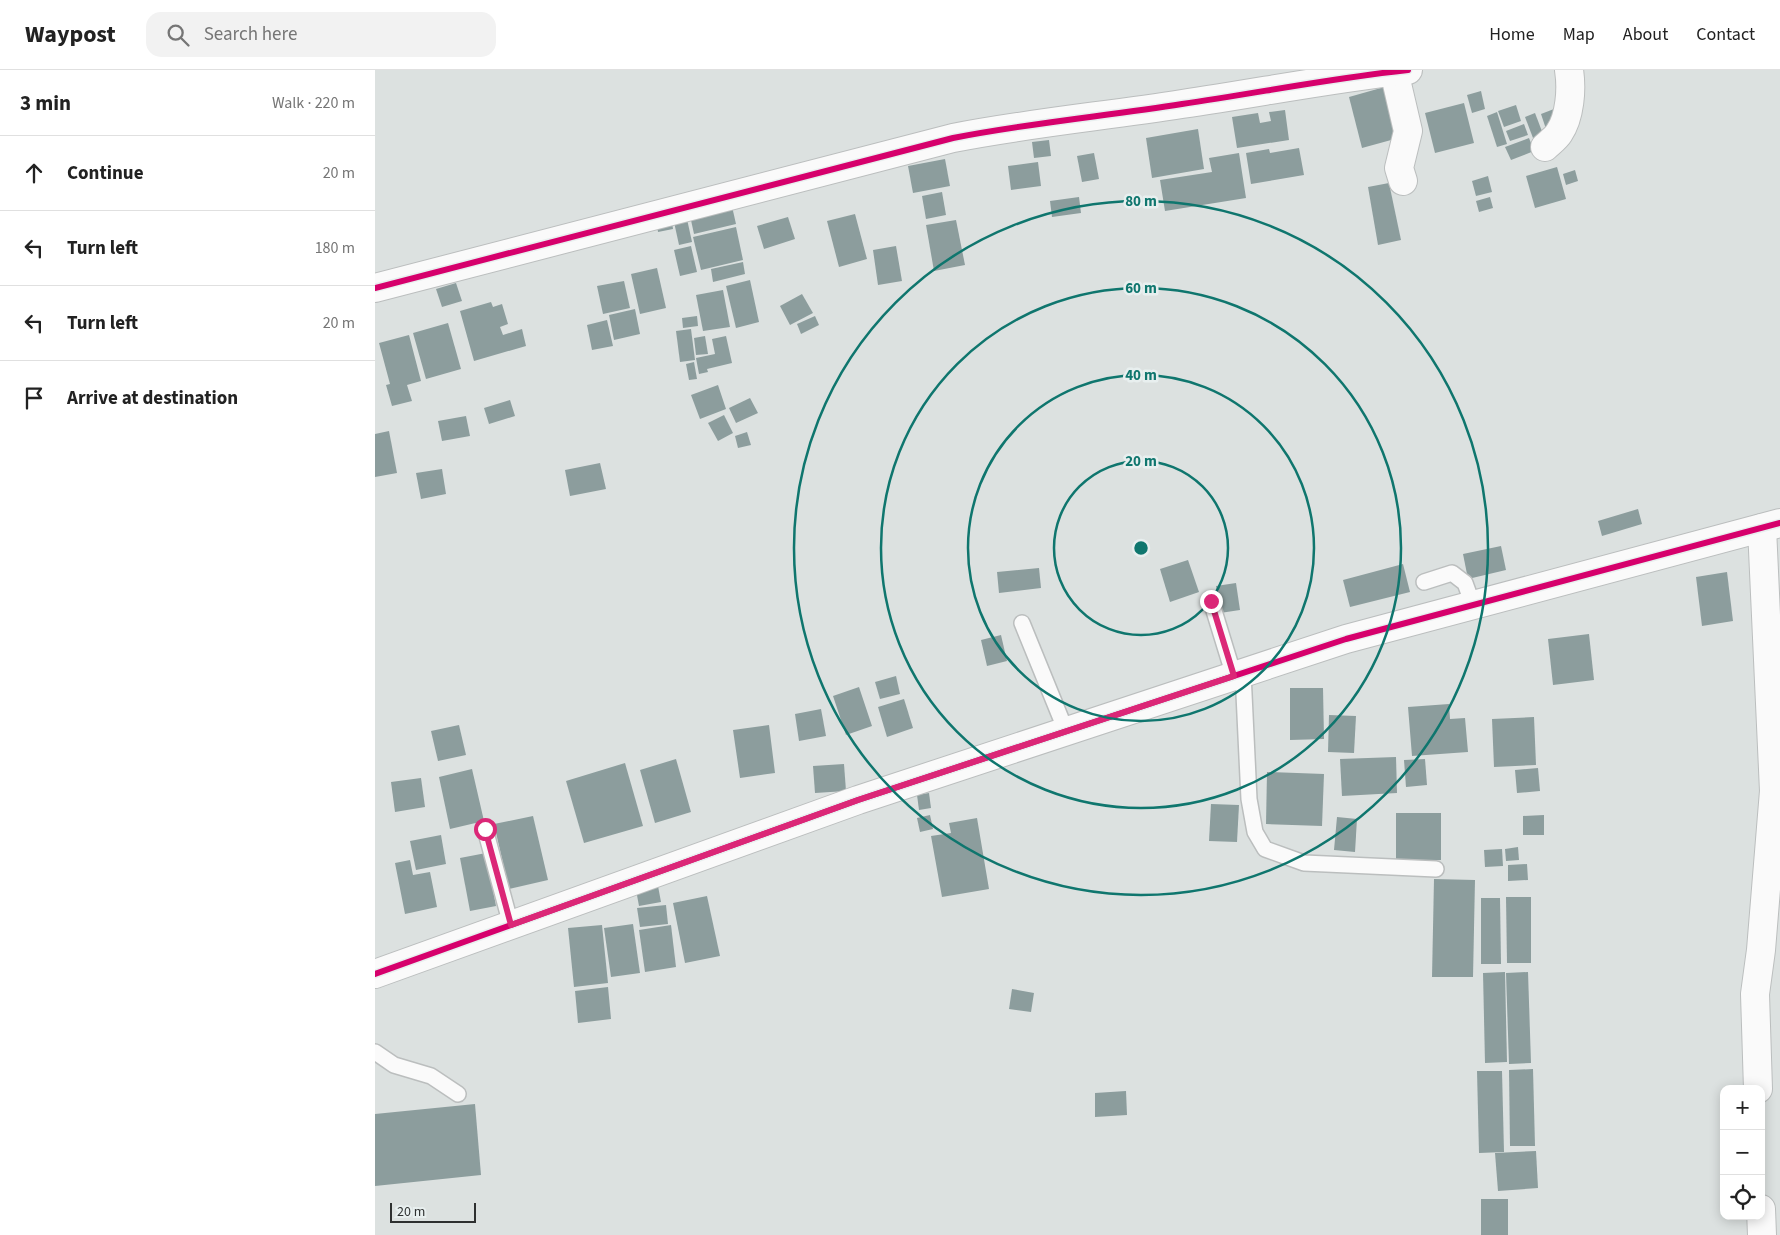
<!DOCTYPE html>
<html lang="en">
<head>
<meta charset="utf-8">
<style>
  :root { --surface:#fff; --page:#f2f2f2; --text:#222; --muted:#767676; --line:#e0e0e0 }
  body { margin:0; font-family:"Source Sans 3",sans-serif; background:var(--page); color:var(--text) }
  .controls { position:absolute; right:15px; bottom:15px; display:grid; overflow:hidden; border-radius:10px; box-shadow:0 2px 12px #0003 }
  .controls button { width:45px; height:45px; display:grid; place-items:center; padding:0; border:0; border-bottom:1px solid var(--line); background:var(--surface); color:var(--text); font:25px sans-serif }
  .scale { position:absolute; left:15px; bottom:12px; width:86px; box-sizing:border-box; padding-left:5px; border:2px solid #2e3030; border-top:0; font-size:14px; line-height:18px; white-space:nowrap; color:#2e3030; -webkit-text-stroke:4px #e8efef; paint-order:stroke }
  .stop { position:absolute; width:15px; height:15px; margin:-11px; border:4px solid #db2777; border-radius:50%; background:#fff }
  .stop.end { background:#db2777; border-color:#fff; box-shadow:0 1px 5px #0008 }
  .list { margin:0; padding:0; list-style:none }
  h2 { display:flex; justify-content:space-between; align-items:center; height:65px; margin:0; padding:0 20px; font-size:21px }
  h2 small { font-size:16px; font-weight:400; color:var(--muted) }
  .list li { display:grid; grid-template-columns:32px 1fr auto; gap:15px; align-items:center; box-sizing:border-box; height:75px; padding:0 20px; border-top:1px solid var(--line) }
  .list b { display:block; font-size:19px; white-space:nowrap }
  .list em { font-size:16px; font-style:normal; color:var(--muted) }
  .icon { flex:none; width:28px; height:28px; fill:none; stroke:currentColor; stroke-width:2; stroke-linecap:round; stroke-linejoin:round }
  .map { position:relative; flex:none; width:1405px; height:1165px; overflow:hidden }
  header { display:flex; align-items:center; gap:30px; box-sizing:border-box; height:70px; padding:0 25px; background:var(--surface); border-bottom:1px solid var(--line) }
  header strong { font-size:24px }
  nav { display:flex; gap:28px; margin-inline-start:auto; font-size:18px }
  .search { width:350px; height:45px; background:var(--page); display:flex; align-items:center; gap:12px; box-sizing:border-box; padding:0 18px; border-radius:15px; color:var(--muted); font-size:19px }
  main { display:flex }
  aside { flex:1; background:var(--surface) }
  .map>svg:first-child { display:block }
  .building { fill:#8c9d9d }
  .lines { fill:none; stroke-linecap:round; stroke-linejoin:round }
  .service-casing { stroke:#bbbebe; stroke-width:18 }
  .minor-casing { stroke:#bbbebe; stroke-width:30 }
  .service { stroke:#fafafa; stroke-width:15 }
  .minor { stroke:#fafafa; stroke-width:28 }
  .cycleway-casing { stroke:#e8efef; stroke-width:9 }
  .cycleway { stroke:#d6006c; stroke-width:6 }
  .route { stroke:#db2777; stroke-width:6 }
  .ring { fill:none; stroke:#0f766e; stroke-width:2.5 }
  .centre { fill:#0f766e; stroke:#e8efef; stroke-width:2.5 }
  .ring-label { font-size:15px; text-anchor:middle; font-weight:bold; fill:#0f766e; stroke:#e8efef; stroke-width:5; stroke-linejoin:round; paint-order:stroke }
</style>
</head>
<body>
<header>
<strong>Waypost</strong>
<div class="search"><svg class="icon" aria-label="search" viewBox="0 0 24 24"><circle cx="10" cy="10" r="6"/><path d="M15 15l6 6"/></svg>Search here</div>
<nav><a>Home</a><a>Map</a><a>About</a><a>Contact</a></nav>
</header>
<main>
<aside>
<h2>3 min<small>Walk · 220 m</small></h2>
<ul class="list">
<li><svg class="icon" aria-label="ahead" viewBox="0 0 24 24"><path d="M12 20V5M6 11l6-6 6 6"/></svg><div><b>Continue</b></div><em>20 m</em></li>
<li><svg class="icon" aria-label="left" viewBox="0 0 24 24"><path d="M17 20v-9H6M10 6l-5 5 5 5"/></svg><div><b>Turn left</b></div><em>180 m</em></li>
<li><svg class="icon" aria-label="left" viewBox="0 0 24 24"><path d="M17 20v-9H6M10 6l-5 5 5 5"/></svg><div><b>Turn left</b></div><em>20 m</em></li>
<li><svg class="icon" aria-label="arrive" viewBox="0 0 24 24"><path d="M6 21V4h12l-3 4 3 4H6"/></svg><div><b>Arrive at destination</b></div></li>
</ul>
</aside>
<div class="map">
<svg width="1405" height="1165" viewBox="0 0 1405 1165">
  <rect width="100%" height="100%" fill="#dce1e0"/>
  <g class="building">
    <polygon points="1013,16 1027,67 987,78 974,27"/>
    <polygon points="1106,21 1110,39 1097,43 1092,25"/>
    <polygon points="1089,33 1099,73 1060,83 1050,43"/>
    <polygon points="1141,35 1146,51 1129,57 1123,41"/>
    <polygon points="1179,39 1185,58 1172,62 1166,44"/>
    <polygon points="910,40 914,70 862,78 857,47 883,43 885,53 896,51 894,42"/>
    <polygon points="1122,42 1132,74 1122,77 1112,46"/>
    <polygon points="1160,43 1168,64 1158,68 1150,47"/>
    <polygon points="1149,54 1153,65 1135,71 1131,61"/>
    <polygon points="823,59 829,99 777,108 771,68"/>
    <polygon points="1154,68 1159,81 1136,90 1130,77"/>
    <polygon points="674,70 676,86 659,88 657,72"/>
    <polygon points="924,78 929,105 876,114 871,83 894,79 895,83"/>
    <polygon points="719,83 724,109 707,112 702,86"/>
    <polygon points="864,83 871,128 790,141 785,110 837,102 834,88"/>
    <polygon points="570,89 575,116 538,123 533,96"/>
    <polygon points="663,92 666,116 636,120 633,96"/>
    <polygon points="1182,97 1191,129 1160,138 1151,106"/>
    <polygon points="1200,100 1203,111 1191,115 1188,104"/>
    <polygon points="1113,106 1117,122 1101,126 1097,111"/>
    <polygon points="1014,113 1026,170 1003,175 993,117"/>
    <polygon points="567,122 571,145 551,149 547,126"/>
    <polygon points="704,127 706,143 677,147 675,131"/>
    <polygon points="1115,127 1118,138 1104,142 1101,131"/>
    <polygon points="356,132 361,154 319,164 314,141"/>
    <polygon points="480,144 492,189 464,197 452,151"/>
    <polygon points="413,147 420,169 389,179 382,156"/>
    <polygon points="312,149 317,172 304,175 299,152"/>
    <polygon points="581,150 590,195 559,201 551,155"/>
    <polygon points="297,152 298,159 283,162 282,155"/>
    <polygon points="361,157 368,190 326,200 318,167"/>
    <polygon points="316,176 322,202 305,206 299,180"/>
    <polygon points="521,176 527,211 503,215 498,180"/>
    <polygon points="368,192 370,204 338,212 336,199"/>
    <polygon points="282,198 291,238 265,244 256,204"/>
    <polygon points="375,210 384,252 361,258 351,216"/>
    <polygon points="249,211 255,238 228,244 222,216"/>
    <polygon points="81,213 87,231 67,237 61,219"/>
    <polygon points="348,220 355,257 328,261 321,225"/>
    <polygon points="427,224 438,243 415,255 405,236"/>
    <polygon points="116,232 118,237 127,234 133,254 125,257 128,265 147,259 151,276 99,291 85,241"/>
    <polygon points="260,239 265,264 239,270 234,245"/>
    <polygon points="322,246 323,256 308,258 307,248"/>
    <polygon points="440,246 444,255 426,264 422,254"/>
    <polygon points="232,250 238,276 217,280 212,255"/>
    <polygon points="73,253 86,299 51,309 38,263"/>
    <polygon points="316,259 320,290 305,292 301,261"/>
    <polygon points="34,265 46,311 32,315 37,331 17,336 11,315 15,314 4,273"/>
    <polygon points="330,266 333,284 321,285 319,268"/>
    <polygon points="351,266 357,293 332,299 333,302 324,304 321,288 340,284 337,269"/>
    <polygon points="319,292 322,309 314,310 311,294"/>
    <polygon points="343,315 351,339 325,349 316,325"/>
    <polygon points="375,328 383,343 361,353 354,338"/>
    <polygon points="135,330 140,346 114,354 109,338"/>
    <polygon points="349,345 358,363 343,371 333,353"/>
    <polygon points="91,346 95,366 67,371 63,351"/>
    <polygon points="14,361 22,403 0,407 0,364"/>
    <polygon points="372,362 376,375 363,378 360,366"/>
    <polygon points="225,393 231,419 195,426 190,400"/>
    <polygon points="67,399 71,424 46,429 41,403"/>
    <polygon points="1263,439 1267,454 1227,466 1223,451"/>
    <polygon points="1126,476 1131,500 1093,509 1088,484"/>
    <polygon points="813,490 824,522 795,532 785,499"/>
    <polygon points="1028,494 1035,522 975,537 968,510"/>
    <polygon points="664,498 666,518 624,523 622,502"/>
    <polygon points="1352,502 1358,551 1327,556 1321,507"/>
    <polygon points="861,513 865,540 845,543 841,516"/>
    <polygon points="1214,564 1219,610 1178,615 1173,569"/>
    <polygon points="626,565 632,591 612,596 606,570"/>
    <polygon points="521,606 525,624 505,629 500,612"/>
    <polygon points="484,617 497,656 471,665 458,626"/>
    <polygon points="915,618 948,618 949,669 915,670"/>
    <polygon points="529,629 538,658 512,667 503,637"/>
    <polygon points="1074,634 1075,649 1090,648 1093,682 1037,686 1033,637"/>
    <polygon points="446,639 451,666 424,671 420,644"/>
    <polygon points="954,645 981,646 979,683 953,682"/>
    <polygon points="1159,647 1161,695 1119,697 1117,649"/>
    <polygon points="84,655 91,685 63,691 56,661"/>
    <polygon points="394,655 400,703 365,708 358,660"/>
    <polygon points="1021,687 1022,723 967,726 965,689"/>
    <polygon points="301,689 316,742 280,753 265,700"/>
    <polygon points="1050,689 1052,715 1031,717 1029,690"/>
    <polygon points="250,693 268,756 209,773 191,711"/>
    <polygon points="469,694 471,721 440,723 438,696"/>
    <polygon points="1163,698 1165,721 1142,723 1140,700"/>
    <polygon points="97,699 109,751 75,759 64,707"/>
    <polygon points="892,702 949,704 947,756 891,754"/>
    <polygon points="46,708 50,737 20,742 16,712"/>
    <polygon points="554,723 556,738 544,740 542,725"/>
    <polygon points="836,734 864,735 862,772 834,771"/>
    <rect x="1021" y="743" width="45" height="47"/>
    <polygon points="555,745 558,759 545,762 542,748"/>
    <polygon points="1169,745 1169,765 1148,765 1148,746"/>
    <polygon points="158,746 173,810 134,819 119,754"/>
    <polygon points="962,747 982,749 980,782 959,780"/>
    <polygon points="602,748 614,819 567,827 556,766 576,763 574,753"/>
    <polygon points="66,765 71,794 41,800 35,771"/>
    <polygon points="1143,777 1144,790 1131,791 1130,779"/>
    <polygon points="1127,779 1128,796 1110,797 1109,780"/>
    <polygon points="111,783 121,836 95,841 85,788"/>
    <polygon points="35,790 38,805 55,802 62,837 30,844 20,793"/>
    <polygon points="1152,794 1153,810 1133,811 1133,795"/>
    <polygon points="1059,809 1100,810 1098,907 1057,907"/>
    <polygon points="283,816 286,832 264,836 261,820"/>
    <polygon points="332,826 345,886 310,893 298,833"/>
    <polygon points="1131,827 1156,827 1156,893 1132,893"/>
    <polygon points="1106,828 1125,828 1126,894 1106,894"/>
    <polygon points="291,835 293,854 265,857 262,838"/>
    <polygon points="258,854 265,903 236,907 229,858"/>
    <polygon points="227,855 233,913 199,917 193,858"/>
    <polygon points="296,855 301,897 270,902 264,860"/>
    <polygon points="1130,902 1132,992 1110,993 1108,903"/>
    <polygon points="1153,902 1156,993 1134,994 1131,903"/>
    <polygon points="233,917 236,949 203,953 200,921"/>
    <polygon points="637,919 659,923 656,942 634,939"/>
    <polygon points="1158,999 1160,1076 1135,1076 1134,1000"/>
    <polygon points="1102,1001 1127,1001 1129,1082 1104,1083"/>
    <polygon points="751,1021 752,1045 720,1047 720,1023"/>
    <polygon points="100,1034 106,1105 0,1116 0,1044"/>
    <polygon points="1161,1081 1163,1118 1123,1121 1120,1083"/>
    <rect x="1106" y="1129" width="27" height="36"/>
  </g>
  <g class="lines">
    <defs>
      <g id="service">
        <polyline points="1049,512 1077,503 1090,513 1098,535"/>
        <polyline points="836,531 859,606"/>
        <polyline points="647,553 691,661"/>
        <polyline points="868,603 874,729 880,762 890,779 929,793 1061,799"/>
        <polyline points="110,759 136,855"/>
        <polyline points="0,982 19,995 56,1006 83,1024"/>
      </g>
      <g id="minor">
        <polyline points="1019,1 1033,61 1024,98 1028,111"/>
        <path d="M1170,77C1174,73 1181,68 1184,63C1195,47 1197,19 1194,0"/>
        <path d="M0,218L578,68C654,53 731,46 807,34C883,23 957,8 1033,0"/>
        <polyline points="0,904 483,730 971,569 1405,453"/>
        <polyline points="1383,1019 1380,924 1386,880 1399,721 1387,458"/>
        <polyline points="1386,1139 1387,1165"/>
      </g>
    </defs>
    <use href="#service" class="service-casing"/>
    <use href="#minor" class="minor-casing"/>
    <use href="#service" class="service"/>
    <use href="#minor" class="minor"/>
    <defs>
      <g id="cycleway">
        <path d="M0,218L578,68C654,53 731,46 807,34C883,23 957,8 1033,0"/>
        <polyline points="0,904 483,730 971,569 1405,453"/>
      </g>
    </defs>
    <use href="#cycleway" class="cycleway-casing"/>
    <use href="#cycleway" class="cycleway"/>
  </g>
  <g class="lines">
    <polyline class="route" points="110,759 136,855 483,730 859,606 836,531"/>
  </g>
  <g class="ring">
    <circle cx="766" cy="478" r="87"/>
    <circle cx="766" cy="478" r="173"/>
    <circle cx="766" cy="478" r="260"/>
    <circle cx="766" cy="478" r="347"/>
  </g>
  <circle cx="766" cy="478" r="8" class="centre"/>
  <g class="ring-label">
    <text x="766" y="136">80 m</text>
    <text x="766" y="223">60 m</text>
    <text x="766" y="310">40 m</text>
    <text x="766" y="396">20 m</text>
  </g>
</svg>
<div class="controls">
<button>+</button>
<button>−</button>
<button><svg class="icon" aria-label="locate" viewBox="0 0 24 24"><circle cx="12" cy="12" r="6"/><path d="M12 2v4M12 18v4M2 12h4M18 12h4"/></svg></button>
</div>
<div class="scale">20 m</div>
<div class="stop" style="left:110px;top:759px"></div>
<div class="stop end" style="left:836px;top:531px"></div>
</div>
</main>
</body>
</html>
